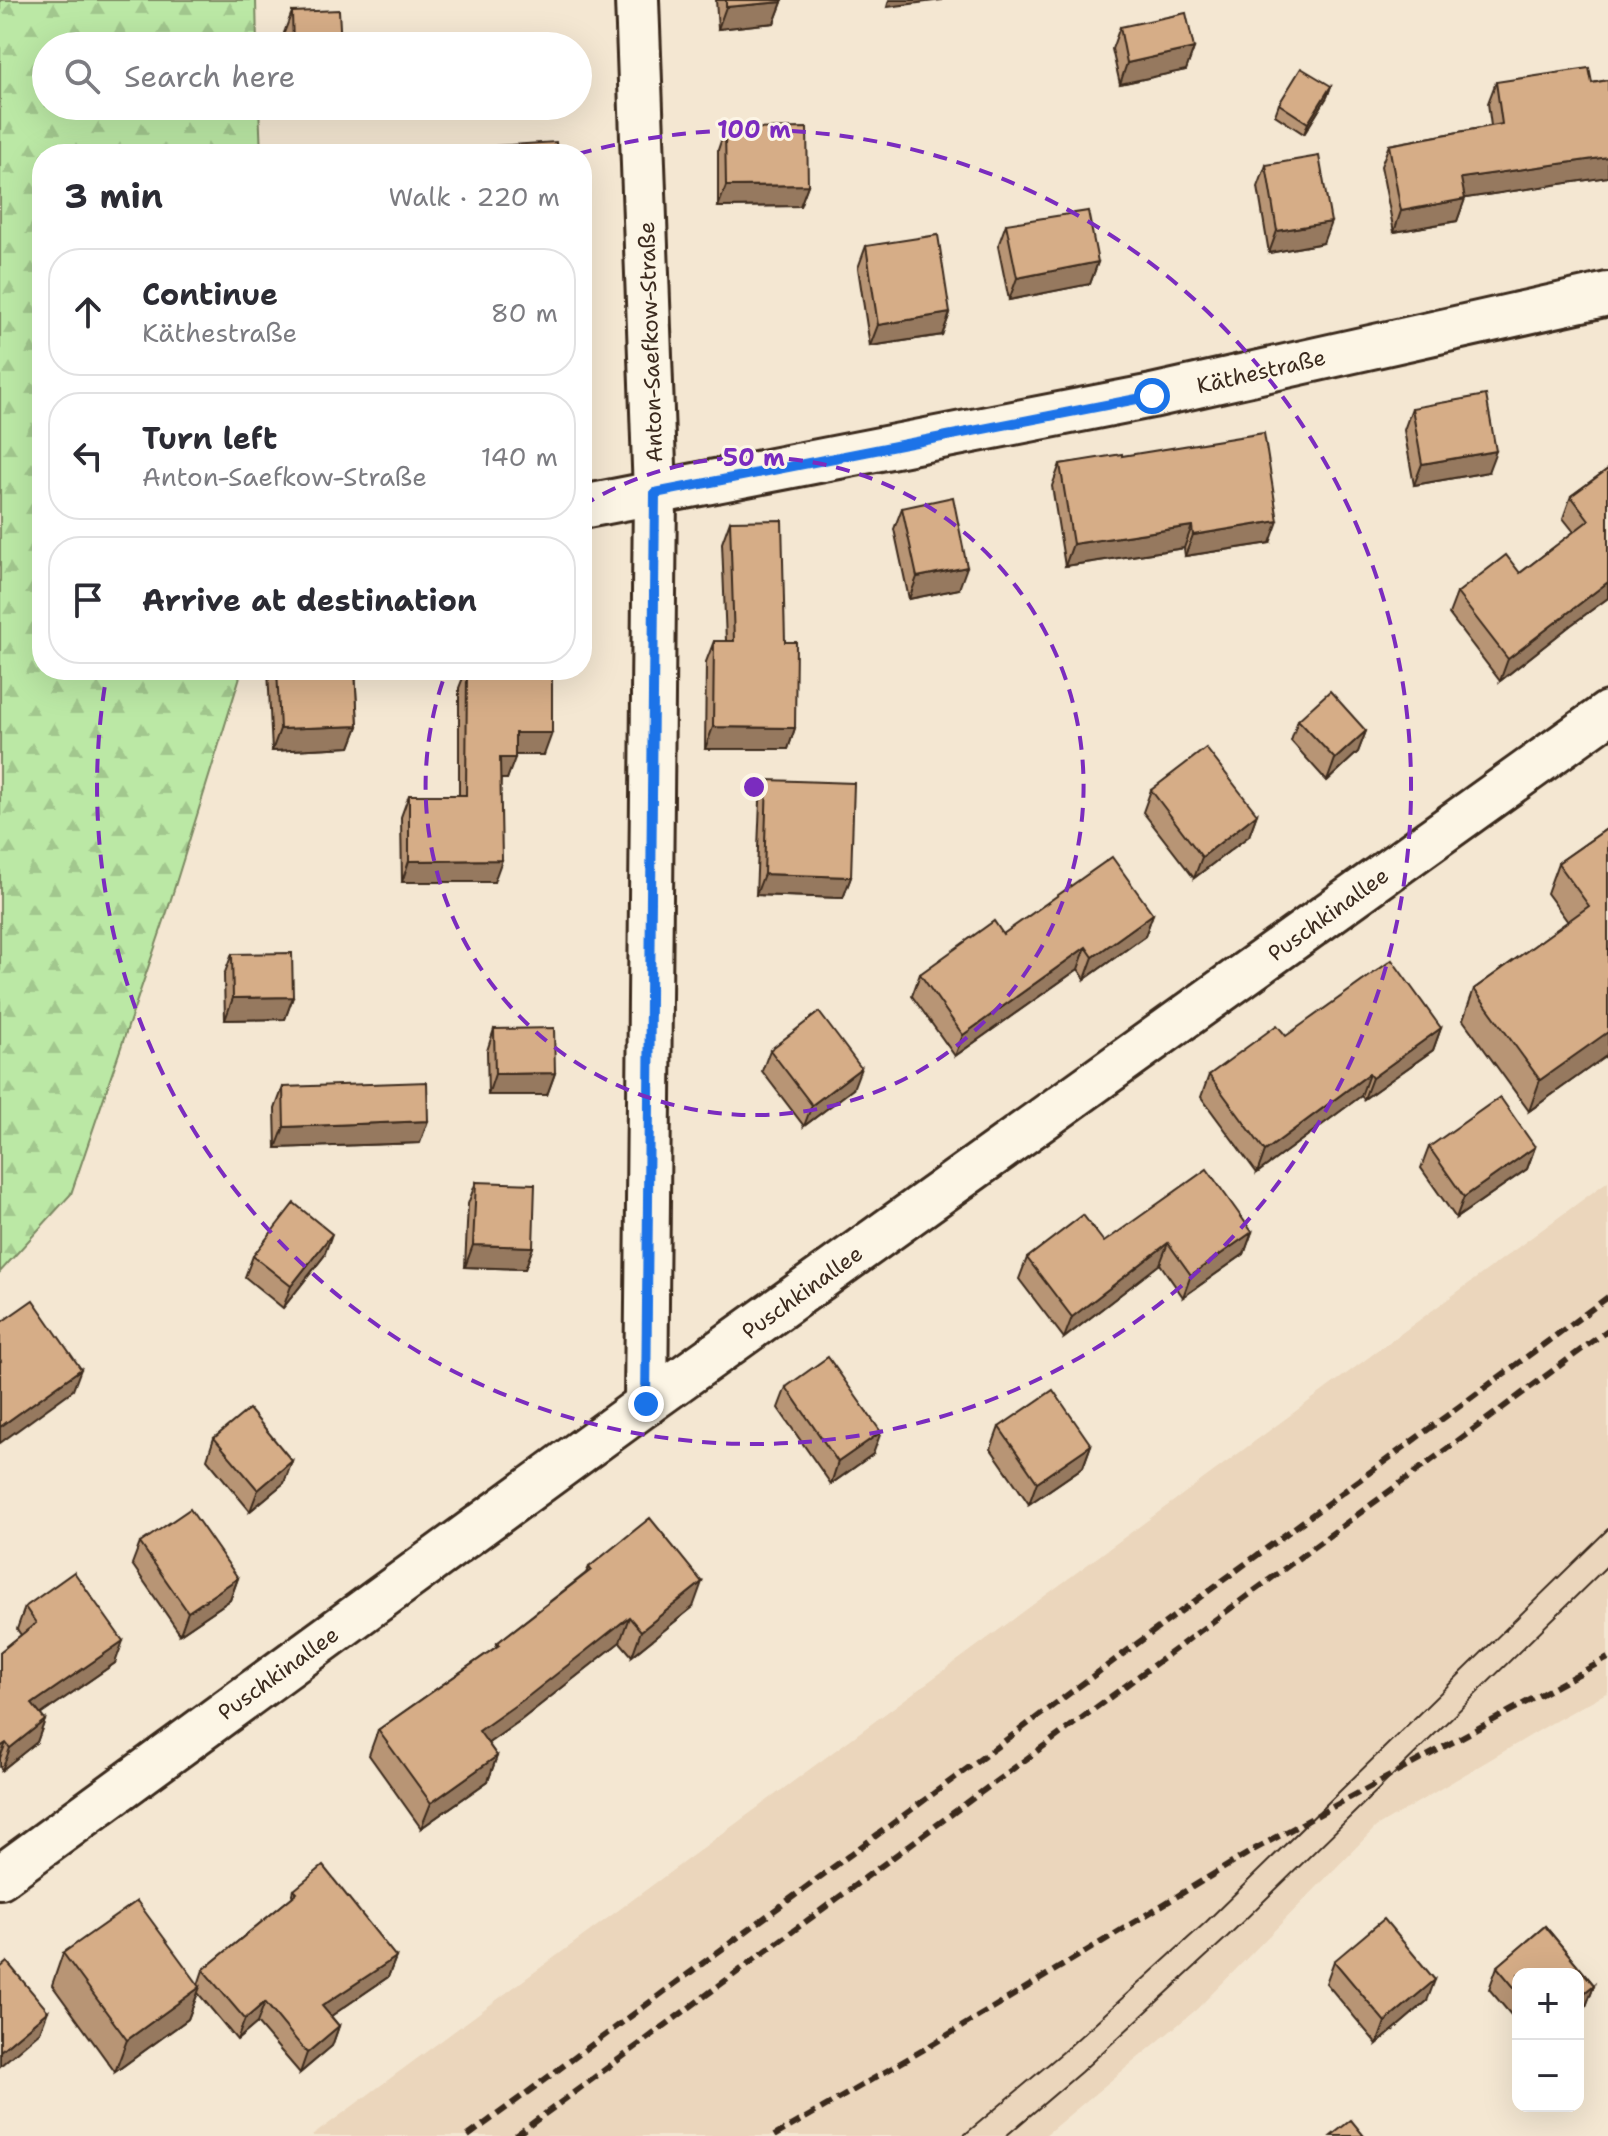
<!DOCTYPE html>
<html lang="en">
<head>
<meta charset="utf-8">
<style>
  :root { --surface:#fff; --page:#f7f7f7; --text:#2b2b33; --muted:#7c7c81; --line:#e1e1e2 }
  body { margin:0; font-family:"Shantell Sans",sans-serif; background:var(--page); color:var(--text) }
  .controls { position:absolute; right:24px; bottom:24px; display:grid; overflow:hidden; border-radius:16px; box-shadow:0 8px 32px #0002 }
  .controls button { width:72px; height:72px; display:grid; place-items:center; padding:0; border:0; border-bottom:2px solid var(--line); background:var(--surface); color:var(--text); font:40px sans-serif }
  .stop { position:absolute; width:24px; height:24px; margin:-18px; border:6px solid #1a73e8; border-radius:50%; background:#fff }
  .stop.end { background:#1a73e8; border-color:#fff; box-shadow:0 2px 8px #0008 }
  .list { margin:0; padding:0; list-style:none }
  h2 { display:flex; justify-content:space-between; align-items:center; height:104px; margin:0; padding:0 32px; font-size:34px }
  h2 small { font-size:26px; font-weight:400; color:var(--muted) }
  .list li { display:grid; grid-template-columns:52px 1fr auto; gap:24px; align-items:center; box-sizing:border-box; height:128px; margin:0 16px 16px; padding:0 16px; border:2px solid var(--line); border-radius:32px }
  .list b { display:block; font-size:30px; white-space:nowrap }
  .list p { margin:0; font-size:26px; white-space:nowrap; color:var(--muted) }
  .list em { font-size:26px; font-style:normal; color:var(--muted) }
  .icon { flex:none; width:44px; height:44px; fill:none; stroke:currentColor; stroke-width:2; stroke-linecap:round; stroke-linejoin:round }
  .map { position:relative; flex:none; width:1608px; height:2136px; overflow:hidden }
  .search { position:absolute; background:var(--surface); box-shadow:0 8px 32px #0002; left:32px; top:32px; width:560px; height:88px; display:flex; align-items:center; gap:20px; box-sizing:border-box; padding:0 28px; border-radius:44px; color:var(--muted); font-size:30px }
  .panel { position:absolute; background:var(--surface); box-shadow:0 8px 32px #0002; left:32px; top:144px; width:560px; height:536px; border-radius:32px }
  .map>svg:first-child { display:block }
  .built { fill:#ebd6bc }
  .forest { fill:url(#forest-firs); stroke:#7b8962; stroke-width:2 }
  .lines { fill:none; stroke-linecap:round; stroke-linejoin:round }
  .minor-casing { stroke:#3b2a1e; stroke-width:48 }
  .minor { stroke:#fcf5e5; stroke-width:42 }
  .tram { stroke:#3b2a1e; stroke-width:2 }
  .rail { stroke:#3b2a1e; stroke-width:6; stroke-dasharray:12 6; stroke-linecap:butt }
  .wall { fill:#b89574; stroke:#3b2a1e; stroke-width:2 }
  .shaded-wall { fill:#96795e; stroke:#3b2a1e; stroke-width:2 }
  .building { fill:#d6ad87; stroke:#3b2a1e; stroke-width:2 }
  .route { stroke:#1a73e8; stroke-width:10 }
  .ring { fill:none; stroke:#7b2cbf; stroke-width:4; stroke-dasharray:14 10 }
  .labels { text-anchor:middle; stroke-width:6; stroke-linejoin:round; paint-order:stroke }
  .street-label { font-size:22px; fill:#3b2a1e; stroke:#fcf5e5 }
  .centre { fill:#7b2cbf; stroke:#fcf5e5; stroke-width:4 }
  .ring-label { font-size:24px; text-anchor:middle; font-weight:bold; fill:#7b2cbf; stroke:#fcf5e5; stroke-width:6; stroke-linejoin:round; paint-order:stroke }
</style>
</head>
<body>
<div class="map">
<svg width="1608" height="2136" viewBox="0 0 1608 2136">
  <defs>
    <pattern id="forest-firs" width="22" height="20" patternUnits="userSpaceOnUse" patternTransform="scale(2)"><rect width="22" height="20" fill="#bbe8a5"/><path d="M5 1l3.5 6h-7zM16 11l3.5 6h-7z" fill="#a2c78e"/></pattern>
  </defs>
  <rect width="100%" height="100%" fill="#f4e7d2"/>
  <filter id="ink" filterUnits="userSpaceOnUse"><feTurbulence type="fractalNoise" baseFrequency=".0125" numOctaves="2"/><feDisplacementMap in="SourceGraphic" scale="16" xChannelSelector="R" yChannelSelector="G"/><feConvolveMatrix kernelMatrix="1 2 1 2 8 2 1 2 1" color-interpolation-filters="sRGB"/></filter>
  <g filter="url(#ink)">
    <polygon class="built" points="1608,1181 1608,1692 1550,1724 1376,1827 1197,2009 1044,2136 312,2136"/>
    <polygon class="forest" points="0,0 256,0 257,46 46,46 46,106 259,106 261,154 42,154 42,670 242,670 167,912 71,1194 0,1272"/>
    <g class="lines">
      <defs>
        <g id="minor">
          <polyline points="637,0 655,493 646,1404"/>
          <polyline points="582,507 1152,396 1608,294"/>
          <polyline points="0,1877 646,1404 1608,713"/>
        </g>
      </defs>
      <use href="#minor" class="minor-casing"/>
      <use href="#minor" class="minor"/>
      <g class="tram">
        <polyline points="963,2136 1063,2052 1206,1922 1608,1529"/>
        <polyline points="1006,2136 1081,2072 1224,1940 1608,1565"/>
      </g>
      <g class="rail">
        <polyline points="468,2136 1608,1297"/>
        <polyline points="515,2136 1608,1330"/>
        <polyline points="774,2136 923,2050 1255,1849 1608,1658"/>
      </g>
    </g>
    <g class="wall">
      <polygon points="716,0 782,0 782,2 774,23 718,29"/>
      <polygon points="292,12 341,46 285,46 284,33"/>
      <polygon points="1120,27 1194,48 1186,70 1120,84 1112,49"/>
      <polygon points="1608,80 1608,177 1465,198 1457,221 1394,232 1381,166 1389,145 1491,126 1488,103 1496,82 1592,83"/>
      <polygon points="1331,86 1327,97 1304,134 1275,115 1279,104"/>
      <polygon points="725,129 808,185 800,206 718,207 718,150"/>
      <polygon points="1266,165 1323,243 1269,253 1258,187"/>
      <polygon points="1006,224 1098,262 1090,284 1009,300 998,246"/>
      <polygon points="866,246 950,313 942,335 870,346 858,268"/>
      <polygon points="1412,408 1488,472 1414,485 1404,430"/>
      <polygon points="1122,456 1270,543 1185,556 1184,548 1065,566 1052,486 1060,464"/>
      <polygon points="1608,469 1608,598 1571,625 1500,681 1449,614 1457,593 1520,573 1574,532 1563,518 1571,496"/>
      <polygon points="902,508 959,589 909,599 894,529"/>
      <polygon points="730,521 785,642 795,728 788,749 705,749 706,662 714,641 726,641 722,543"/>
      <polygon points="268,670 355,670 358,726 350,747 272,751"/>
      <polygon points="466,670 552,670 544,755 515,755 507,779 501,779 494,882 402,882 401,817 409,795 459,795 459,688"/>
      <polygon points="1298,720 1366,731 1358,752 1327,781 1291,741"/>
      <polygon points="767,780 851,877 843,898 756,895 760,801"/>
      <polygon points="1151,790 1257,814 1249,836 1194,878 1143,812"/>
      <polygon points="1608,828 1608,1050 1606,1056 1529,1111 1463,1020 1474,989 1568,922 1547,893 1558,863"/>
      <polygon points="1153,914 1145,936 1085,979 1078,969 955,1056 912,996 920,974 1003,934"/>
      <polygon points="232,954 293,997 285,1019 225,1020 224,975"/>
      <polygon points="1441,1028 1433,1050 1364,1099 1361,1096 1257,1173 1201,1097 1209,1075 1286,1036"/>
      <polygon points="494,1029 555,1073 547,1095 488,1095 487,1051"/>
      <polygon points="770,1050 853,1089 804,1126 762,1071"/>
      <polygon points="283,1087 420,1143 276,1148 275,1109"/>
      <polygon points="1429,1147 1535,1147 1527,1169 1456,1218 1421,1168"/>
      <polygon points="476,1182 533,1247 525,1269 465,1267 468,1204"/>
      <polygon points="1252,1232 1244,1254 1183,1297 1160,1264 1064,1338 1019,1279 1027,1258"/>
      <polygon points="253,1256 324,1256 283,1308 245,1277"/>
      <polygon points="786,1387 873,1454 831,1484 778,1408"/>
      <polygon points="999,1427 1091,1445 1083,1467 1029,1504 991,1449"/>
      <polygon points="214,1438 292,1461 284,1483 250,1511 207,1459"/>
      <polygon points="140,1543 238,1578 230,1600 180,1634 132,1564"/>
      <polygon points="589,1567 693,1607 632,1656 620,1642 521,1720 488,1743 497,1756 488,1781 421,1828 369,1755 378,1730 496,1647 497,1643 586,1573"/>
      <polygon points="25,1607 115,1663 40,1715 45,1720 37,1742 2,1770 0,1767 0,1652 21,1635 17,1629"/>
      <polygon points="294,1890 396,1957 388,1977 331,2016 339,2026 332,2046 300,2073 257,2023 237,2040 198,1993 188,2019 115,2072 52,1985 63,1953 198,1985 203,1970 292,1897"/>
      <polygon points="1545,1926 1594,1985 1586,2006 1578,2013 1578,1974 1518,1974 1518,2023 1489,1989 1497,1967"/>
      <polygon points="1334,1961 1427,2001 1377,2044 1326,1983"/>
    </g>
    <g class="shaded-wall">
      <polygon points="889,0 942,0 887,7"/>
      <polygon points="782,2 774,23 718,29 726,7"/>
      <polygon points="1194,48 1186,70 1120,84 1127,63"/>
      <polygon points="1331,86 1327,97 1304,134 1308,123"/>
      <polygon points="1608,157 1608,177 1453,200 1461,178"/>
      <polygon points="808,185 800,206 718,207 726,186"/>
      <polygon points="1465,199 1457,221 1394,232 1401,211"/>
      <polygon points="1331,222 1323,243 1269,253 1277,231"/>
      <polygon points="1098,262 1090,284 1009,300 1017,278"/>
      <polygon points="950,313 942,335 870,346 878,325"/>
      <polygon points="1496,451 1488,472 1414,485 1422,464"/>
      <polygon points="1278,521 1270,543 1185,556 1193,535"/>
      <polygon points="1192,526 1184,548 1065,566 1073,544"/>
      <polygon points="967,567 959,589 909,599 917,577"/>
      <polygon points="1608,582 1608,598 1571,625 1500,681 1508,659"/>
      <polygon points="358,726 350,747 272,751 280,729"/>
      <polygon points="713,727 795,728 788,749 705,749"/>
      <polygon points="1366,731 1358,752 1327,781 1335,759"/>
      <polygon points="515,733 552,733 544,755 507,755"/>
      <polygon points="500,758 515,758 507,779 493,779"/>
      <polygon points="1257,814 1249,836 1194,878 1202,857"/>
      <polygon points="502,860 494,882 402,882 409,861"/>
      <polygon points="764,874 851,877 843,898 756,895"/>
      <polygon points="1153,914 1145,936 1085,979 1093,957"/>
      <polygon points="1086,947 1078,969 955,1056 963,1035"/>
      <polygon points="293,997 285,1019 225,1020 233,998"/>
      <polygon points="1608,1027 1608,1050 1606,1056 1529,1111 1540,1080"/>
      <polygon points="1441,1028 1433,1050 1364,1099 1372,1078"/>
      <polygon points="861,1068 853,1089 804,1126 812,1105"/>
      <polygon points="555,1073 547,1095 488,1095 495,1074"/>
      <polygon points="1369,1074 1361,1096 1257,1173 1265,1151"/>
      <polygon points="428,1121 420,1143 276,1148 284,1127"/>
      <polygon points="1535,1147 1527,1169 1456,1218 1464,1197"/>
      <polygon points="1252,1232 1244,1254 1183,1297 1191,1275"/>
      <polygon points="332,1234 324,1256 283,1308 291,1286"/>
      <polygon points="1168,1243 1160,1264 1064,1338 1072,1317"/>
      <polygon points="473,1245 533,1247 525,1269 465,1267"/>
      <polygon points="81,1369 73,1390 0,1443 0,1427"/>
      <polygon points="881,1432 873,1454 831,1484 838,1462"/>
      <polygon points="1091,1445 1083,1467 1029,1504 1037,1482"/>
      <polygon points="292,1461 284,1483 250,1511 258,1490"/>
      <polygon points="238,1578 230,1600 180,1634 188,1612"/>
      <polygon points="702,1582 693,1607 632,1656 641,1631"/>
      <polygon points="629,1617 620,1642 521,1720 470,1756 479,1731"/>
      <polygon points="123,1641 115,1663 24,1726 32,1704"/>
      <polygon points="45,1720 37,1742 2,1770 10,1748"/>
      <polygon points="6,1743 0,1758 0,1747"/>
      <polygon points="497,1756 488,1781 421,1828 431,1803"/>
      <polygon points="396,1957 388,1977 315,2027 322,2006"/>
      <polygon points="1435,1980 1427,2001 1377,2044 1385,2022"/>
      <polygon points="1594,1985 1586,2006 1578,2013 1578,1998"/>
      <polygon points="200,1987 188,2019 115,2072 127,2040"/>
      <polygon points="265,2002 257,2023 237,2040 245,2019"/>
      <polygon points="48,2011 40,2032 0,2066 0,2051"/>
      <polygon points="339,2026 332,2046 300,2073 307,2053"/>
    </g>
    <g class="building">
      <polygon points="726,0 782,0 782,2 726,7"/>
      <polygon points="339,10 341,46 293,46 292,12"/>
      <polygon points="1186,13 1194,48 1127,63 1120,27"/>
      <polygon points="1301,68 1331,86 1308,123 1279,104"/>
      <polygon points="1589,68 1592,83 1608,80 1608,157 1461,178 1465,199 1401,211 1389,145 1502,124 1496,82"/>
      <polygon points="807,128 808,185 726,186 725,129"/>
      <polygon points="556,142 557,154 495,154 495,146"/>
      <polygon points="1319,156 1331,222 1277,231 1266,165"/>
      <polygon points="1088,211 1098,262 1017,278 1006,224"/>
      <polygon points="938,235 950,313 878,325 866,246"/>
      <polygon points="1486,395 1496,451 1422,464 1412,408"/>
      <polygon points="1264,433 1278,521 1193,535 1192,526 1073,544 1060,464 1122,454 1122,456"/>
      <polygon points="1608,469 1608,582 1508,659 1457,593 1506,555 1520,573 1589,520 1571,496"/>
      <polygon points="953,497 967,567 917,577 902,508"/>
      <polygon points="782,520 785,642 796,642 795,728 713,727 714,641 734,641 730,521"/>
      <polygon points="277,670 355,670 358,726 280,729"/>
      <polygon points="467,670 552,670 552,733 515,733 515,758 500,758 502,860 409,861 409,795 466,795"/>
      <polygon points="1330,691 1366,731 1335,759 1298,720"/>
      <polygon points="1206,748 1257,814 1202,857 1151,790"/>
      <polygon points="767,780 854,783 851,877 764,874"/>
      <polygon points="1608,828 1608,1032 1540,1080 1474,989 1589,906 1558,863"/>
      <polygon points="1112,857 1153,914 1093,957 1086,947 963,1035 920,974 994,921 1003,934"/>
      <polygon points="292,953 293,997 233,998 232,954"/>
      <polygon points="1392,960 1441,1028 1372,1078 1369,1074 1265,1151 1209,1075 1277,1025 1286,1036"/>
      <polygon points="819,1012 861,1068 812,1105 770,1050"/>
      <polygon points="554,1028 555,1073 495,1074 494,1029"/>
      <polygon points="427,1082 428,1121 284,1127 283,1087"/>
      <polygon points="1500,1097 1535,1147 1464,1197 1429,1147"/>
      <polygon points="1207,1169 1252,1232 1191,1275 1168,1243 1072,1317 1027,1258 1083,1215 1104,1242"/>
      <polygon points="476,1182 535,1184 533,1247 473,1245"/>
      <polygon points="294,1203 332,1234 291,1286 253,1256"/>
      <polygon points="33,1300 81,1369 0,1427 0,1362 1,1361 0,1359 0,1323"/>
      <polygon points="828,1357 881,1432 838,1462 786,1387"/>
      <polygon points="1053,1390 1091,1445 1037,1482 999,1427"/>
      <polygon points="249,1409 292,1461 258,1490 214,1438"/>
      <polygon points="190,1509 238,1578 188,1612 140,1543"/>
      <polygon points="650,1518 702,1582 641,1631 629,1617 530,1695 479,1731 497,1756 431,1803 378,1730 499,1645 497,1643 591,1570 589,1567"/>
      <polygon points="74,1572 123,1641 32,1704 45,1720 10,1748 6,1743 0,1747 0,1652 36,1623 25,1607"/>
      <polygon points="323,1866 396,1957 322,2006 339,2026 307,2053 265,2002 245,2019 203,1970 297,1893 294,1890"/>
      <polygon points="137,1901 200,1987 127,2040 63,1953"/>
      <polygon points="1384,1919 1435,1980 1385,2022 1334,1961"/>
      <polygon points="1545,1926 1594,1985 1578,1998 1578,1974 1518,1974 1518,1992 1497,1967"/>
      <polygon points="7,1962 48,2011 0,2051 0,1968"/>
      <polygon points="1351,2120 1364,2136 1331,2136"/>
    </g>
  </g>
  <g class="lines" filter="url(#ink)">
    <polyline class="route" points="646,1404 655,493 1152,396"/>
  </g>
  <g class="ring">
    <path d="M582 506A329 329 0 1 1 446 672"/>
    <path d="M578 154A657 657 0 1 1 107 673"/>
  </g>
  <g class="labels">
    <g class="street-label">
      <text transform="translate(650 342) rotate(-92)" y="8">Anton-Saefkow-Straße</text>
      <text transform="translate(1261 371) rotate(-13)" y="8">Käthestraße</text>
      <text transform="translate(1328 914) rotate(-36)" y="8">Puschkinallee</text>
      <text transform="translate(802 1292) rotate(-36)" y="8">Puschkinallee</text>
      <text transform="translate(278 1673) rotate(-36)" y="8">Puschkinallee</text>
    </g>
  </g>
  <circle cx="754" cy="787" r="12" class="centre"/>
  <g class="ring-label">
    <text x="754" y="138">100 m</text>
    <text x="754" y="466">50 m</text>
  </g>
</svg>
<div class="controls">
<button>+</button>
<button>−</button>
</div>
<div class="stop" style="left:1152px;top:396px"></div>
<div class="stop end" style="left:646px;top:1404px"></div>
<div class="search"><svg class="icon" aria-label="search" viewBox="0 0 24 24"><circle cx="10" cy="10" r="6"/><path d="M15 15l6 6"/></svg>Search here</div>
<section class="panel">
<h2>3 min<small>Walk · 220 m</small></h2>
<ul class="list">
<li><svg class="icon" aria-label="ahead" viewBox="0 0 24 24"><path d="M12 20V5M6 11l6-6 6 6"/></svg><div><b>Continue</b><p>Käthestraße</p></div><em>80 m</em></li>
<li><svg class="icon" aria-label="left" viewBox="0 0 24 24"><path d="M17 20v-9H6M10 6l-5 5 5 5"/></svg><div><b>Turn left</b><p>Anton-Saefkow-Straße</p></div><em>140 m</em></li>
<li><svg class="icon" aria-label="arrive" viewBox="0 0 24 24"><path d="M6 21V4h12l-3 4 3 4H6"/></svg><div><b>Arrive at destination</b></div></li>
</ul>
</section>
</div>
</body>
</html>
